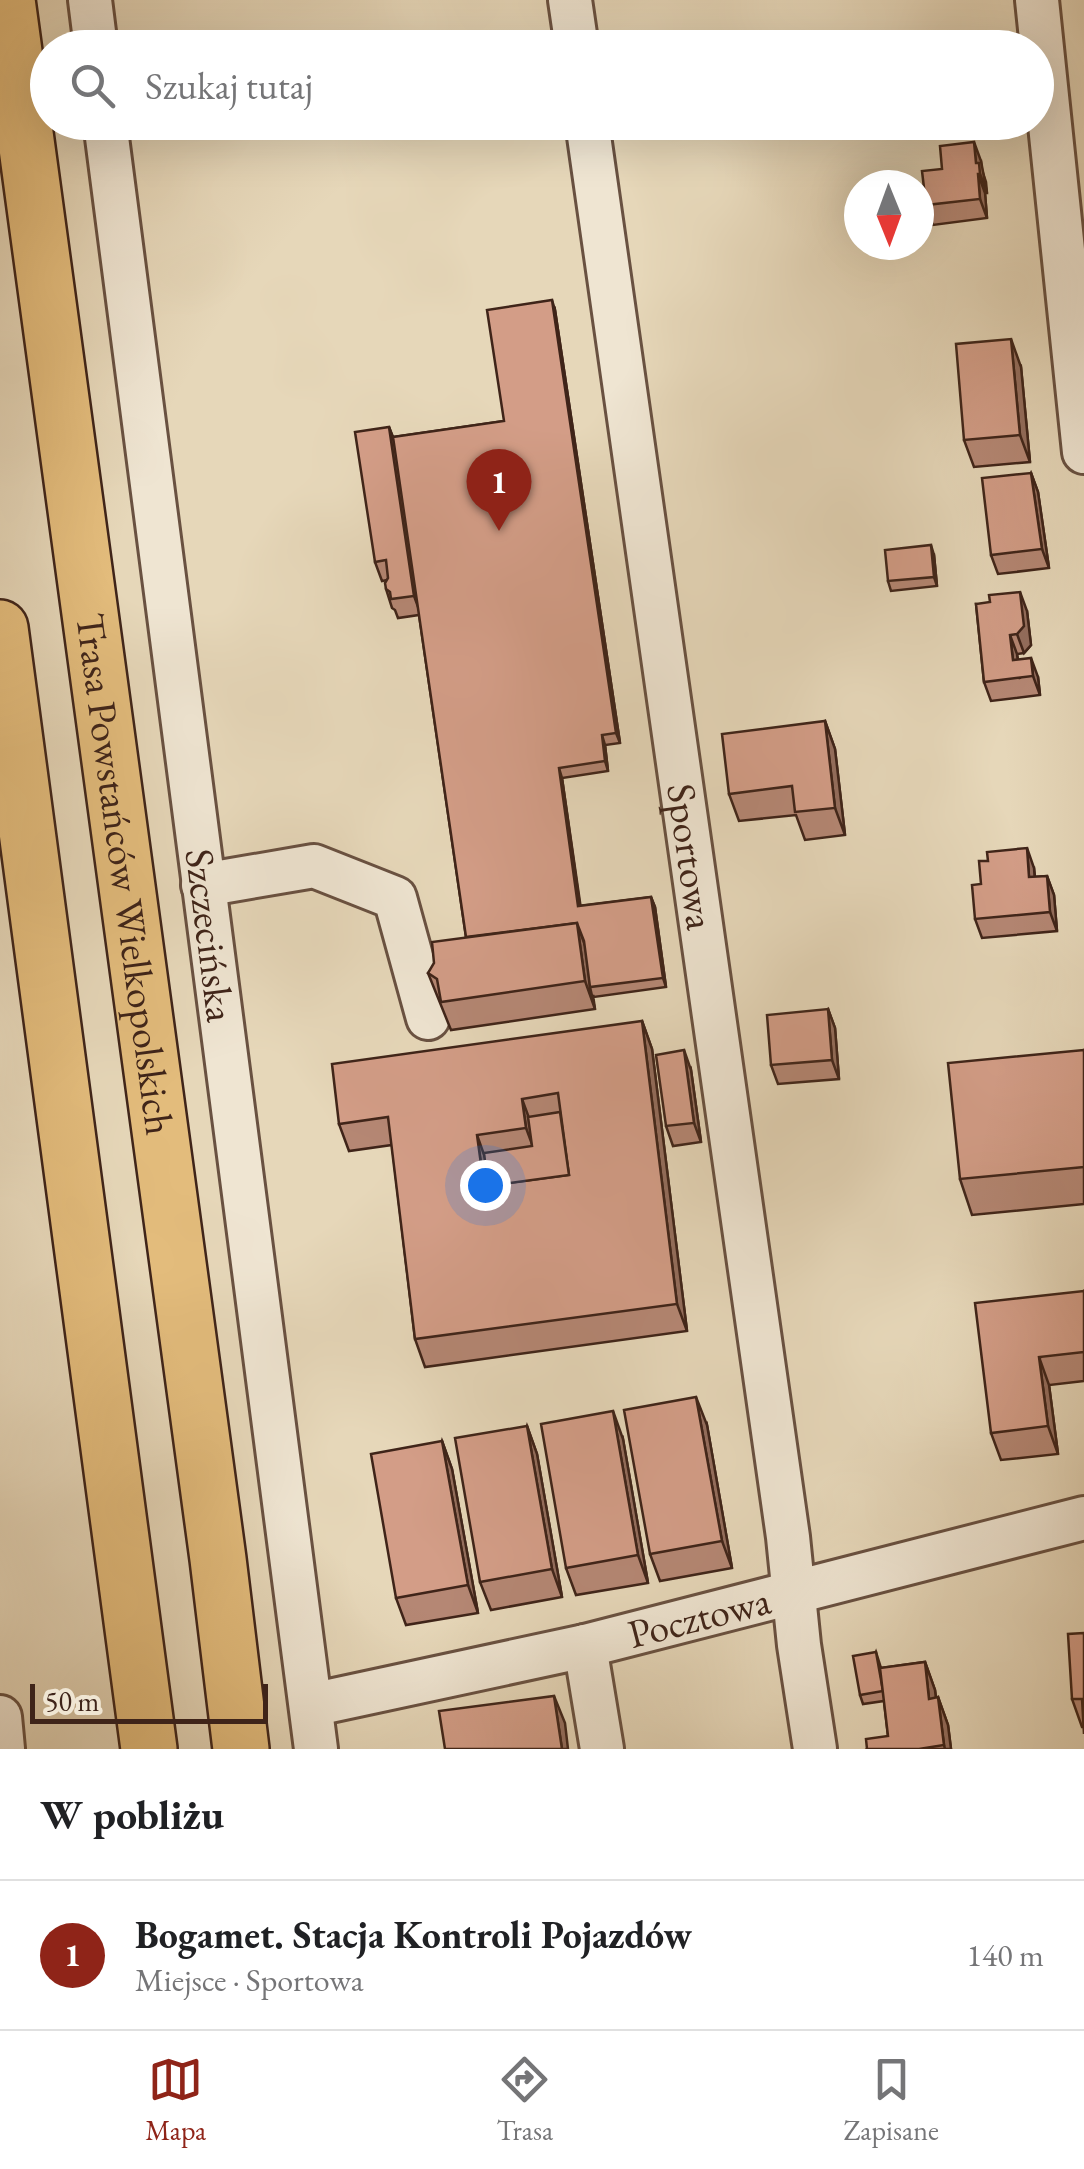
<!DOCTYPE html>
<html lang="pl">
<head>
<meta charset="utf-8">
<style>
  :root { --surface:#fff; --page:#f6f6f6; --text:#202124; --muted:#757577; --line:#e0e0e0; --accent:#8f2418 }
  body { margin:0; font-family:"EB Garamond",serif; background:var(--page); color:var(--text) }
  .compass { position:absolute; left:844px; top:170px; width:90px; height:90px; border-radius:50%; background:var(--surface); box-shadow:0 10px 40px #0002; rotate:179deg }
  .scale { position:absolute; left:30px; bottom:25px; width:238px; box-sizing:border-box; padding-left:10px; border:5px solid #3f2419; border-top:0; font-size:28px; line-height:35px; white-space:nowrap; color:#3f2419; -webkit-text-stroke:8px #efe5d2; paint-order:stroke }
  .you { position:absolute; left:485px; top:1185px; width:35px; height:35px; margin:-25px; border:8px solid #fff; border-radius:50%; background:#1a73e8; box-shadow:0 0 0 15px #1a73e833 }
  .badge { display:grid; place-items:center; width:65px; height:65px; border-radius:50%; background:var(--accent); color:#fff; font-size:32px; font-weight:700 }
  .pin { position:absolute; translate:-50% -82px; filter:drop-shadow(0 2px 5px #0008) }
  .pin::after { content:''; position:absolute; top:52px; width:35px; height:30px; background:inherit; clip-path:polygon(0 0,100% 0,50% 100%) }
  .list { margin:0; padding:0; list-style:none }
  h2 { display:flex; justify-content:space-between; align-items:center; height:130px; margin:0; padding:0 40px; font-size:42px }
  h2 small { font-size:32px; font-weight:400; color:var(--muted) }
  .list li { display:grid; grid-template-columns:65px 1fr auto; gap:30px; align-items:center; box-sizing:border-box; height:150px; padding:0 40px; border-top:2px solid var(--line) }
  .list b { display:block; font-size:38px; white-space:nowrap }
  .list p { margin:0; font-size:32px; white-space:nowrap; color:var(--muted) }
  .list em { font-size:32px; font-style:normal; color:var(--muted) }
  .icon { flex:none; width:55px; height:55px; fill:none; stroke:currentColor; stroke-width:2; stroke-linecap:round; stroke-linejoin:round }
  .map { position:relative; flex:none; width:1084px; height:1749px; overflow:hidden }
  .search { position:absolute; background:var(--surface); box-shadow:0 10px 40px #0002; left:30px; right:30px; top:30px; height:110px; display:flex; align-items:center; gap:25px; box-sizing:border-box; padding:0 35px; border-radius:55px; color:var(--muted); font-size:38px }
  .sheet { height:280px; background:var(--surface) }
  nav { display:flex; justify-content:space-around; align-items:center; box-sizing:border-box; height:140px; border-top:2px solid var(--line); background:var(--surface); font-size:28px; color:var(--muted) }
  nav a { display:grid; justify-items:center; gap:5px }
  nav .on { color:var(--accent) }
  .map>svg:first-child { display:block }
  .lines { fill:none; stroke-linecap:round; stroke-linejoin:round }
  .minor-casing { stroke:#695141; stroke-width:48 }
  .highway-casing { stroke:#3f2419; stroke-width:60 }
  .minor { stroke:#efe5d2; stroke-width:42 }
  .highway { stroke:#e3bc7c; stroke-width:55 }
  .wall { fill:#b58774; stroke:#3f2419; stroke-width:2.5 }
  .shaded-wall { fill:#946e5e; stroke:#3f2419; stroke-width:2.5 }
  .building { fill:#d39d87; stroke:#3f2419; stroke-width:2.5; fill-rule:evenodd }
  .labels { text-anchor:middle; stroke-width:8; stroke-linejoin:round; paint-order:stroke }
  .street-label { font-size:40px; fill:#3f2419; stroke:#efe5d2 }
</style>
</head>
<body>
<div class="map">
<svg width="1084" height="1749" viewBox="0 0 1084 1749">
  <rect width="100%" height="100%" fill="#e6d7b9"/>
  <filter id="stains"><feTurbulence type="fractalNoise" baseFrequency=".002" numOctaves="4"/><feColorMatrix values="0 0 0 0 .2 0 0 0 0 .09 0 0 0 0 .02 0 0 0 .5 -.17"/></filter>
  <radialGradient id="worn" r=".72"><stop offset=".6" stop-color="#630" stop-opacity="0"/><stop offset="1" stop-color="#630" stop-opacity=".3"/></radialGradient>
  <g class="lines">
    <defs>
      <g id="minor">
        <polyline points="90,0 96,48"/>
        <polyline points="570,0 577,48"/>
        <polyline points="1037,0 1084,452"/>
        <path id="s1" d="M105,122L316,1749"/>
        <path id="s2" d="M587,122L788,1537L799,1645L815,1749"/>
        <polyline points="203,885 314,866 395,898 428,1018"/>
        <polyline points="585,1646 602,1749"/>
        <path id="s3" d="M311,1705L585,1646L1084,1518"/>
        <polyline points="0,1717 3,1749"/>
      </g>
      <g id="highway">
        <path id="s4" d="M7,0L218,1559L241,1749"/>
        <polyline points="0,628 149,1749"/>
      </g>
    </defs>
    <use href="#minor" class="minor-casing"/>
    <use href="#highway" class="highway-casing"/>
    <use href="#minor" class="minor"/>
    <use href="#highway" class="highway"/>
  </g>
  <g class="wall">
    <polygon points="981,161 982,170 986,182 987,193 985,193 987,218 933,225 926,205 942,169"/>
    <polygon points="555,310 620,743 605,745 608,771 562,778 580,906 651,897 655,907 666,987 594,997 593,995 595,1009 451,1030 428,973 466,937 419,615 398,618 395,610 392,608 386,589 387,580 382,581 375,562 389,427 393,437 504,421"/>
    <polygon points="1021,367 1030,462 974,467 964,440"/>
    <polygon points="1031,473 1038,492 1049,568 998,574 991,555"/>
    <polygon points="934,555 937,586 891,591 888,581"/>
    <polygon points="976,604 1027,611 1031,645 1024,653 1017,654 1018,660 1038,677 1040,695 991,701 984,682"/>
    <polygon points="825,721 835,749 845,835 805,840 796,815 739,821 729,794"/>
    <polygon points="1034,868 1035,877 1047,876 1054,895 1057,931 982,938 975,919 981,884"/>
    <polygon points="828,1009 835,1028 839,1079 778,1084 771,1065"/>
    <polygon points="642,1021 652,1049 687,1331 425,1367 415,1339 392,1145 349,1151 339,1124"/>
    <polygon points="1084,1050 1084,1204 972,1215 960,1179"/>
    <polygon points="691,1070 701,1142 673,1146 666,1126"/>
    <polygon points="1084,1291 1084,1381 1049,1385 1058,1454 1001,1460 991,1433"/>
    <polygon points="707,1425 732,1568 660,1581 650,1554"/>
    <polygon points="527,1426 537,1454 562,1597 491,1610 480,1582"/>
    <polygon points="623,1439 648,1583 576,1595 566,1568"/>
    <polygon points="442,1441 452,1469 478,1613 406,1625 396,1598"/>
    <polygon points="1084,1633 1084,1727 1082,1727 1072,1699"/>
    <polygon points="876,1652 881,1668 925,1662 935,1690 936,1698 938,1697 948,1725 951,1749 867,1749 888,1736 884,1701 863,1704 860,1695"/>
  </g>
  <g class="shaded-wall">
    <polygon points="974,142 981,161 987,193 976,163"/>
    <polygon points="978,174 985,193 987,218 980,199"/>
    <polygon points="552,300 555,310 620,743 616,733"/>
    <polygon points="1011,339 1021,367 1030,462 1020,435"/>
    <polygon points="389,427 396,446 421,615 414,596"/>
    <polygon points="1031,473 1038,492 1049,568 1042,549"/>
    <polygon points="931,545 934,555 937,586 934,577"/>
    <polygon points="1020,592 1027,611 1031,645 1024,653 1017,634"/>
    <polygon points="1010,635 1017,654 1020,679 1013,660"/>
    <polygon points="1031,658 1038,677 1040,695 1033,676"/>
    <polygon points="825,721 835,749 845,835 835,808"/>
    <polygon points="602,735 605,745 608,771 605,761"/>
    <polygon points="559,768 562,778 582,916 578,906"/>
    <polygon points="1027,848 1034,868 1036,896 1029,877"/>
    <polygon points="1047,876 1054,895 1057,931 1050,912"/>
    <polygon points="651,897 655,907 666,987 663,978"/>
    <polygon points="577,923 587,951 590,987 595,1009 585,981"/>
    <polygon points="828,1009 835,1028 839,1079 832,1060"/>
    <polygon points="642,1021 652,1049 687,1331 677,1304"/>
    <polygon points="684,1050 691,1070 701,1142 694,1123"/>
    <polygon points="522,1099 532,1126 536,1155 526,1128"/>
    <polygon points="477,1135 487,1163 493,1204 484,1186"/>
    <polygon points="1039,1357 1049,1385 1058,1454 1048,1426"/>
    <polygon points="696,1397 707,1425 732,1568 722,1541"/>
    <polygon points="613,1411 623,1439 648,1583 638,1555"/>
    <polygon points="527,1426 537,1454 562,1597 552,1569"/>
    <polygon points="442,1441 452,1469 478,1613 468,1585"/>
    <polygon points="925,1662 935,1690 939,1726 929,1699"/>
    <polygon points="554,1696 565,1723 568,1749 562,1749"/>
    <polygon points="938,1697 948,1725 951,1749 945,1749 944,1745"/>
  </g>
  <g class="building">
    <polygon points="974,142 976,163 979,163 980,174 978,174 980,199 926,205 922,171 942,169 940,146"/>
    <polygon points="552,300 616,733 602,735 605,761 559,768 578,906 651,897 663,978 590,987 584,941 577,923 466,937 393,437 504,421 487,310"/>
    <polygon points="1011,339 1020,435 964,440 956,344"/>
    <polygon points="389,427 414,596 391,599 390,592 386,589 385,583 388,578 386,560 375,562 355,432"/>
    <polygon points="1031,473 1042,549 991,555 982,478"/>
    <polygon points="931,545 934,577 888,581 885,550"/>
    <polygon points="1020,592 1024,626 1017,634 1010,635 1013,660 1031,658 1033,676 984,682 976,604 990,602 989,595"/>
    <polygon points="825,721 835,808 795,812 792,786 729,794 722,734"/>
    <polygon points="1027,848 1029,877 1047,876 1050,912 975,919 972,885 981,884 979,861 988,861 987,852"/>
    <polygon points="577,923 585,981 441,1002 437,979 428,973 434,963 432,942"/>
    <polygon points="828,1009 832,1060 771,1065 767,1015"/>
    <path d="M642,1021L677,1304L415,1339L388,1117L339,1124L332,1064ZM558,1093L569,1175L484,1186L477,1135L526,1128L522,1099Z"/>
    <polygon points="684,1050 694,1123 666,1126 656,1055"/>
    <polygon points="1084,1050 1084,1167 960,1179 948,1063"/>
    <polygon points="560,1112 569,1175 488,1186 484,1153 532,1146 528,1117"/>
    <polygon points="1084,1291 1084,1352 1039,1357 1048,1426 991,1433 975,1303"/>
    <polygon points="696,1397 722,1541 650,1554 624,1410"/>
    <polygon points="613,1411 638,1555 566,1568 541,1424"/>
    <polygon points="527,1426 552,1569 480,1582 455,1438"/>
    <polygon points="442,1441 468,1585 396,1598 371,1454"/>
    <polygon points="1084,1633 1084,1734 1082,1699 1072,1699 1068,1634"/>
    <polygon points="876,1652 883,1691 860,1695 853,1656"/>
    <polygon points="925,1662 929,1699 938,1697 944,1745 919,1749 867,1749 866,1739 888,1736 880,1668"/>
    <polygon points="554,1696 562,1749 445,1749 439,1711"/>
  </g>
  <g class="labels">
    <g class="street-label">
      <text dy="14" stroke="none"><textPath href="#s2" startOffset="742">Sportowa</textPath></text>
      <text dy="14" stroke="none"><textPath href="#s4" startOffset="882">Trasa Powstańców Wielkopolskich</textPath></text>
      <text dy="14" stroke="none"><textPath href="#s1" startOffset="820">Szczecińska</textPath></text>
      <text dy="14" stroke="none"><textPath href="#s3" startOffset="398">Pocztowa</textPath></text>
    </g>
  </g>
  <rect width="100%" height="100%" filter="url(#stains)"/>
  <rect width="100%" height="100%" fill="url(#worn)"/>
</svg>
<svg class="compass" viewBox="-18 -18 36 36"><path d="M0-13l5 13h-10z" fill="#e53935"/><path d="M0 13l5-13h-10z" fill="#757577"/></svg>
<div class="scale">50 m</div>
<div class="you"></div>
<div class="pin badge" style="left:499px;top:531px">1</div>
<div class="search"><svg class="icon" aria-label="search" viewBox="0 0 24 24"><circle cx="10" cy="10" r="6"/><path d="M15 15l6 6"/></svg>Szukaj tutaj</div>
</div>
<section class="sheet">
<h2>W pobliżu<small></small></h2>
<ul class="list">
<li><span class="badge">1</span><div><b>Bogamet. Stacja Kontroli Pojazdów</b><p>Miejsce · Sportowa</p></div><em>140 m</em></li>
</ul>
</section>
<nav>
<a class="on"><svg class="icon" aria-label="map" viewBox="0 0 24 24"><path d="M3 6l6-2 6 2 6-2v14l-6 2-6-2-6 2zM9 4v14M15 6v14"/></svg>Mapa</a>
<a><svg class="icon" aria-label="directions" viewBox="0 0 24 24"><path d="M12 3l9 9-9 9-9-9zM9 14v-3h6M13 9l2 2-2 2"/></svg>Trasa</a>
<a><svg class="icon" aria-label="saved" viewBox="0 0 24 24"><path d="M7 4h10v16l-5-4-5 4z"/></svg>Zapisane</a>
</nav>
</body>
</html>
